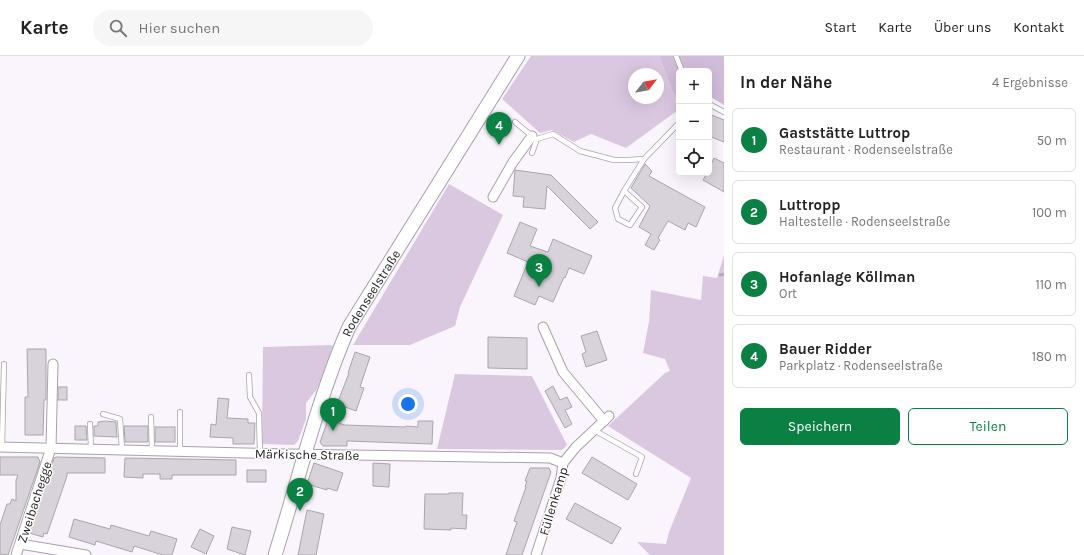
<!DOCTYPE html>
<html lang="de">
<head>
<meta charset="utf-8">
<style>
  :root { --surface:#fff; --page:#f6f6f6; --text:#222; --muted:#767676; --line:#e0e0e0; --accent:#0b8043 }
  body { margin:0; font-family:Karla,sans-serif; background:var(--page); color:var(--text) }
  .controls { position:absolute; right:12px; top:12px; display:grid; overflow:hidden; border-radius:6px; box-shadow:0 4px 16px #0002 }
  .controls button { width:36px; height:36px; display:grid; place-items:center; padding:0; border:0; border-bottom:1px solid var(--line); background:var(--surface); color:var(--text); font:20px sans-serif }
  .compass { position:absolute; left:628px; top:12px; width:36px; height:36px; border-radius:50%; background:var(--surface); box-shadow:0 4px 16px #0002; rotate:59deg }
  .you { position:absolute; left:408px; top:348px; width:14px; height:14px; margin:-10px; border:3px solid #fff; border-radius:50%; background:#1a73e8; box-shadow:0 0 0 6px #1a73e833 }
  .badge { display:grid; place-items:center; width:26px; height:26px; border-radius:50%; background:var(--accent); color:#fff; font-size:13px; font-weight:700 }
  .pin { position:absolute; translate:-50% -33px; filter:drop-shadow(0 1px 2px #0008) }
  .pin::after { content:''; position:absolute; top:21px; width:14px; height:12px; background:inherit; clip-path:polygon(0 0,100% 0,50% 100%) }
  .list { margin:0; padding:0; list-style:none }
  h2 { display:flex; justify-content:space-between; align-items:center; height:52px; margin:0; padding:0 16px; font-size:17px }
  h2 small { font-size:13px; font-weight:400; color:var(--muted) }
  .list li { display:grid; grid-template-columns:26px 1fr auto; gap:12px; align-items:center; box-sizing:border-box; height:64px; margin:0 8px 8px; padding:0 8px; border:1px solid var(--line); border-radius:6px }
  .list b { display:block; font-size:15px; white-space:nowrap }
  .list p { margin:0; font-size:13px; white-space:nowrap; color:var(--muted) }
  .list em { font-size:13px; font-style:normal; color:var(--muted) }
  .actions { display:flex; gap:8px; padding:12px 16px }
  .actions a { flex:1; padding:9px 0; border:1px solid var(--accent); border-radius:6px; text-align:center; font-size:14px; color:var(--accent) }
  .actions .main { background:var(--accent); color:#fff }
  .icon { flex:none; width:22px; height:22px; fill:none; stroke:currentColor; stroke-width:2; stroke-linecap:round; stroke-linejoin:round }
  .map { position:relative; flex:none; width:724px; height:499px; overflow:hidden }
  header { display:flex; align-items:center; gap:24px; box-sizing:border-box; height:56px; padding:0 20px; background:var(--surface); border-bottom:1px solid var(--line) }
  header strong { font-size:19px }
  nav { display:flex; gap:22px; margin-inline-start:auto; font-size:14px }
  .search { width:280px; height:36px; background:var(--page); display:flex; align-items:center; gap:10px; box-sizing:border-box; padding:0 14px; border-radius:22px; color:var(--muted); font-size:15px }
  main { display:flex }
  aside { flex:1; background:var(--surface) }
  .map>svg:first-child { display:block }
  .green { fill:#dac8e1; fill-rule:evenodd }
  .forest { fill:#d1bcd9 }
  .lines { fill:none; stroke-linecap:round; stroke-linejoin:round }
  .stream { stroke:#bba7c3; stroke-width:3 }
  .building { fill:#d8d3da; stroke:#aaa5ac }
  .lane-casing { stroke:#a7a2a9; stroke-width:6 }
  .street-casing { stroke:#a7a2a9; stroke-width:11 }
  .secondary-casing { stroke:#a7a2a9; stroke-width:15 }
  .lane { stroke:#fff; stroke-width:4.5 }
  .street { stroke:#fff; stroke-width:9 }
  .secondary { stroke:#fff; stroke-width:13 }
  .labels { text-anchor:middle; stroke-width:3; stroke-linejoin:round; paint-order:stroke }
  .street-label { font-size:13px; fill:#1e1c1f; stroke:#fff }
</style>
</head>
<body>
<header>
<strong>Karte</strong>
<div class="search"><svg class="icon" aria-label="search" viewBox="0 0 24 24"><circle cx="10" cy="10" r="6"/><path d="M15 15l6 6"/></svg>Hier suchen</div>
<nav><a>Start</a><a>Karte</a><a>Über uns</a><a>Kontakt</a></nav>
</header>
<main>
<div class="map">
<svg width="724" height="499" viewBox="0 0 724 499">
  <rect width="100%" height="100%" fill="#faf5fd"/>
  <g class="green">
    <path d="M531,0H659L676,44L674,57L626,92L591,78L574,86L552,74L540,77L502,43ZM634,18H658V42H634Z"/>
    <polygon points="449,128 503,159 460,251 455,270 410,289 353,289"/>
    <polygon points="724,199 724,499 650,499 637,486 666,488 669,476 691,422 608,370 665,317 670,315 665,303 643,297 649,266 651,234 701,244 703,220 717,222"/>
    <polygon points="331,289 333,290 317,333 306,347 306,363 298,385 294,389 262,388 263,291"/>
    <polygon points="455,318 532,320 567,389 562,394 437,393"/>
  </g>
  <polygon class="forest" points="659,0 724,0 724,49 709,40 709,15 679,15 679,54 674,57 676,44"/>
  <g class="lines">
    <polyline class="stream" points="720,219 724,218"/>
  </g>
  <g class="building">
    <polygon points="709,58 724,64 724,86 709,80"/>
    <polygon points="714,102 724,107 724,136 703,124 707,117 709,117 709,113"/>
    <polygon points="645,108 652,115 649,120 705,151 696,171 688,167 685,174 668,165 658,182 660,184 654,194 645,189 651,178 639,171 650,150 631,132"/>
    <polygon points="515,114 551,119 598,166 590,173 547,130 545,153 523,151 524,141 513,140"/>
    <polygon points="520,166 537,173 530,190 548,196 553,183 592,200 584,218 569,212 565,222 564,221 553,246 539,240 535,249 514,240 528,206 507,197"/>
    <polygon points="597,275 607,304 586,311 582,298 586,296 581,280"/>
    <polygon points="488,281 527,282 527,313 488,312"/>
    <polygon points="27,293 46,293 46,344 44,344 43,379 25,379 25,341 28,341"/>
    <polygon points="355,296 370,301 360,331 364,332 356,355 337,348 349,317 348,317"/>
    <polygon points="553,330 560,344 567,341 572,351 565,354 572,368 565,372 545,335"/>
    <rect x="58" y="331" width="9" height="13"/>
    <polygon points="218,342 229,343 227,362 248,363 248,367 255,367 254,388 233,388 233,382 210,381 211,368 216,369"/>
    <polygon points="328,364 345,369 405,371 406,370 418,371 418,365 433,365 432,388 347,385 347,390 323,390 320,386"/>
    <polygon points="105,365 116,366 117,381 94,380 94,370 98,370 98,366"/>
    <polygon points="75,370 86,370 87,384 75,384"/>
    <polygon points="124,370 148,370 148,386 125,386"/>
    <rect x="155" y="371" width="20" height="15"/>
    <polygon points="0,401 38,401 40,406 8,499 0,498 0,469 7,448 10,448 12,443 16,445 16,424 18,419 0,419"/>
    <polygon points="56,401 105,402 105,417 67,417 67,420 53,461 47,478 44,477 43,481 29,477 54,402"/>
    <polygon points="592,401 637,428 628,444 582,417"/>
    <polygon points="125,402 236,404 236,419 172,419 172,423 160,423 160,418 143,418 143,422 124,421"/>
    <polygon points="314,407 343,417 337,435 327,432 327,434 307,428"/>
    <polygon points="373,407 390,408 389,431 373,430"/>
    <polygon points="530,412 549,412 551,416 522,499 506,499 517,466 514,465 526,431 525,431 527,425 525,425"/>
    <rect x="247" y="414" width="19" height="12"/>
    <polygon points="449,437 463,437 462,459 467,459 466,473 451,472 451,474 424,473 425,438 449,438"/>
    <polygon points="575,447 621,472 612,488 566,463"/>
    <polygon points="307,454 324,458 316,499 298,499"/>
    <polygon points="74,463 110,473 111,469 149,480 151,475 177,483 172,499 163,499 134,490 132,496 96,485 95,489 69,481"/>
    <polygon points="232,471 251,475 245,499 227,493"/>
    <polygon points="200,473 214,480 206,498 191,491"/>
  </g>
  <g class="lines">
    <defs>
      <g id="lane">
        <polyline points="676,0 682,15"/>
        <polyline points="709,48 724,56"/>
        <polyline points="515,66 532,80"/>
        <polyline points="532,97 537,83 553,78 580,95 614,104 628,104 644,103"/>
        <polyline points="624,135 642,151 630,169 618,163 615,152 624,135 644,103 679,67"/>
        <polyline points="249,319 250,341 259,357 260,398"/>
        <polyline points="103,358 120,363 122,394"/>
        <polyline points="151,361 152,395"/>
        <polyline points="90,368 91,393"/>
        <polyline points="594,374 642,401 636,418"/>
        <polyline points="2,391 4,308"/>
        <polyline points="180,396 180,356"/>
      </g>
      <g id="street">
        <polyline points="493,141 513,106 532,80"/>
        <polyline points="543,271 563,316 604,365"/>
        <polyline points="0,391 289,398 550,402 563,407"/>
        <polyline points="20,488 86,499"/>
        <polyline points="16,499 51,392 53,308"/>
        <polyline points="536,499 561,422 563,407 576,391 609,360"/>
      </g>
      <g id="secondary">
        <path id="s1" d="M275,499C299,423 317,344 349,271L518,0"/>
      </g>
    </defs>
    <use href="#lane" class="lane-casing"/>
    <use href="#street" class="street-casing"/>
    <use href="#secondary" class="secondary-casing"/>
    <use href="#lane" class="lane"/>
    <use href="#street" class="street"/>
    <use href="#secondary" class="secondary"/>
  </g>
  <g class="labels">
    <g class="street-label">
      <text dy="5" stroke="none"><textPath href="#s1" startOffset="280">Rodenseelstraße</textPath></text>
      <text transform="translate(307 398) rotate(1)" y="5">Märkische Straße</text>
      <text transform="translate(553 445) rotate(-73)" y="5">Füllenkamp</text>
      <text transform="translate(34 446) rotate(-72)" y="5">Zweibachegge</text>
    </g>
  </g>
</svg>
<div class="controls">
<button>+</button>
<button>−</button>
<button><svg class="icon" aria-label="locate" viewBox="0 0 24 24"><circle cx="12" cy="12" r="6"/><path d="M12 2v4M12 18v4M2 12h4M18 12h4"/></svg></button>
</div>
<svg class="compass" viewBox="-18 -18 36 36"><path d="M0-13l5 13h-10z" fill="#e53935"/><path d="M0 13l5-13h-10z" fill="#767676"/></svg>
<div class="you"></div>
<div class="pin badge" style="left:333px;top:375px">1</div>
<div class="pin badge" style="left:300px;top:455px">2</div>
<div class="pin badge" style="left:539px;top:231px">3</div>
<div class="pin badge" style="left:499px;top:89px">4</div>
</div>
<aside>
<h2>In der Nähe<small>4 Ergebnisse</small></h2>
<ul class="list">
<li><span class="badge">1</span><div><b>Gaststätte Luttrop</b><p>Restaurant · Rodenseelstraße</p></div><em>50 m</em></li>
<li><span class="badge">2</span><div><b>Luttropp</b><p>Haltestelle · Rodenseelstraße</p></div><em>100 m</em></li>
<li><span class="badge">3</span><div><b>Hofanlage Köllman</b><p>Ort</p></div><em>110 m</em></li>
<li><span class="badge">4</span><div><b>Bauer Ridder</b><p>Parkplatz · Rodenseelstraße</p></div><em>180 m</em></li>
</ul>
<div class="actions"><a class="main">Speichern</a><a>Teilen</a></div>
</aside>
</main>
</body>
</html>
